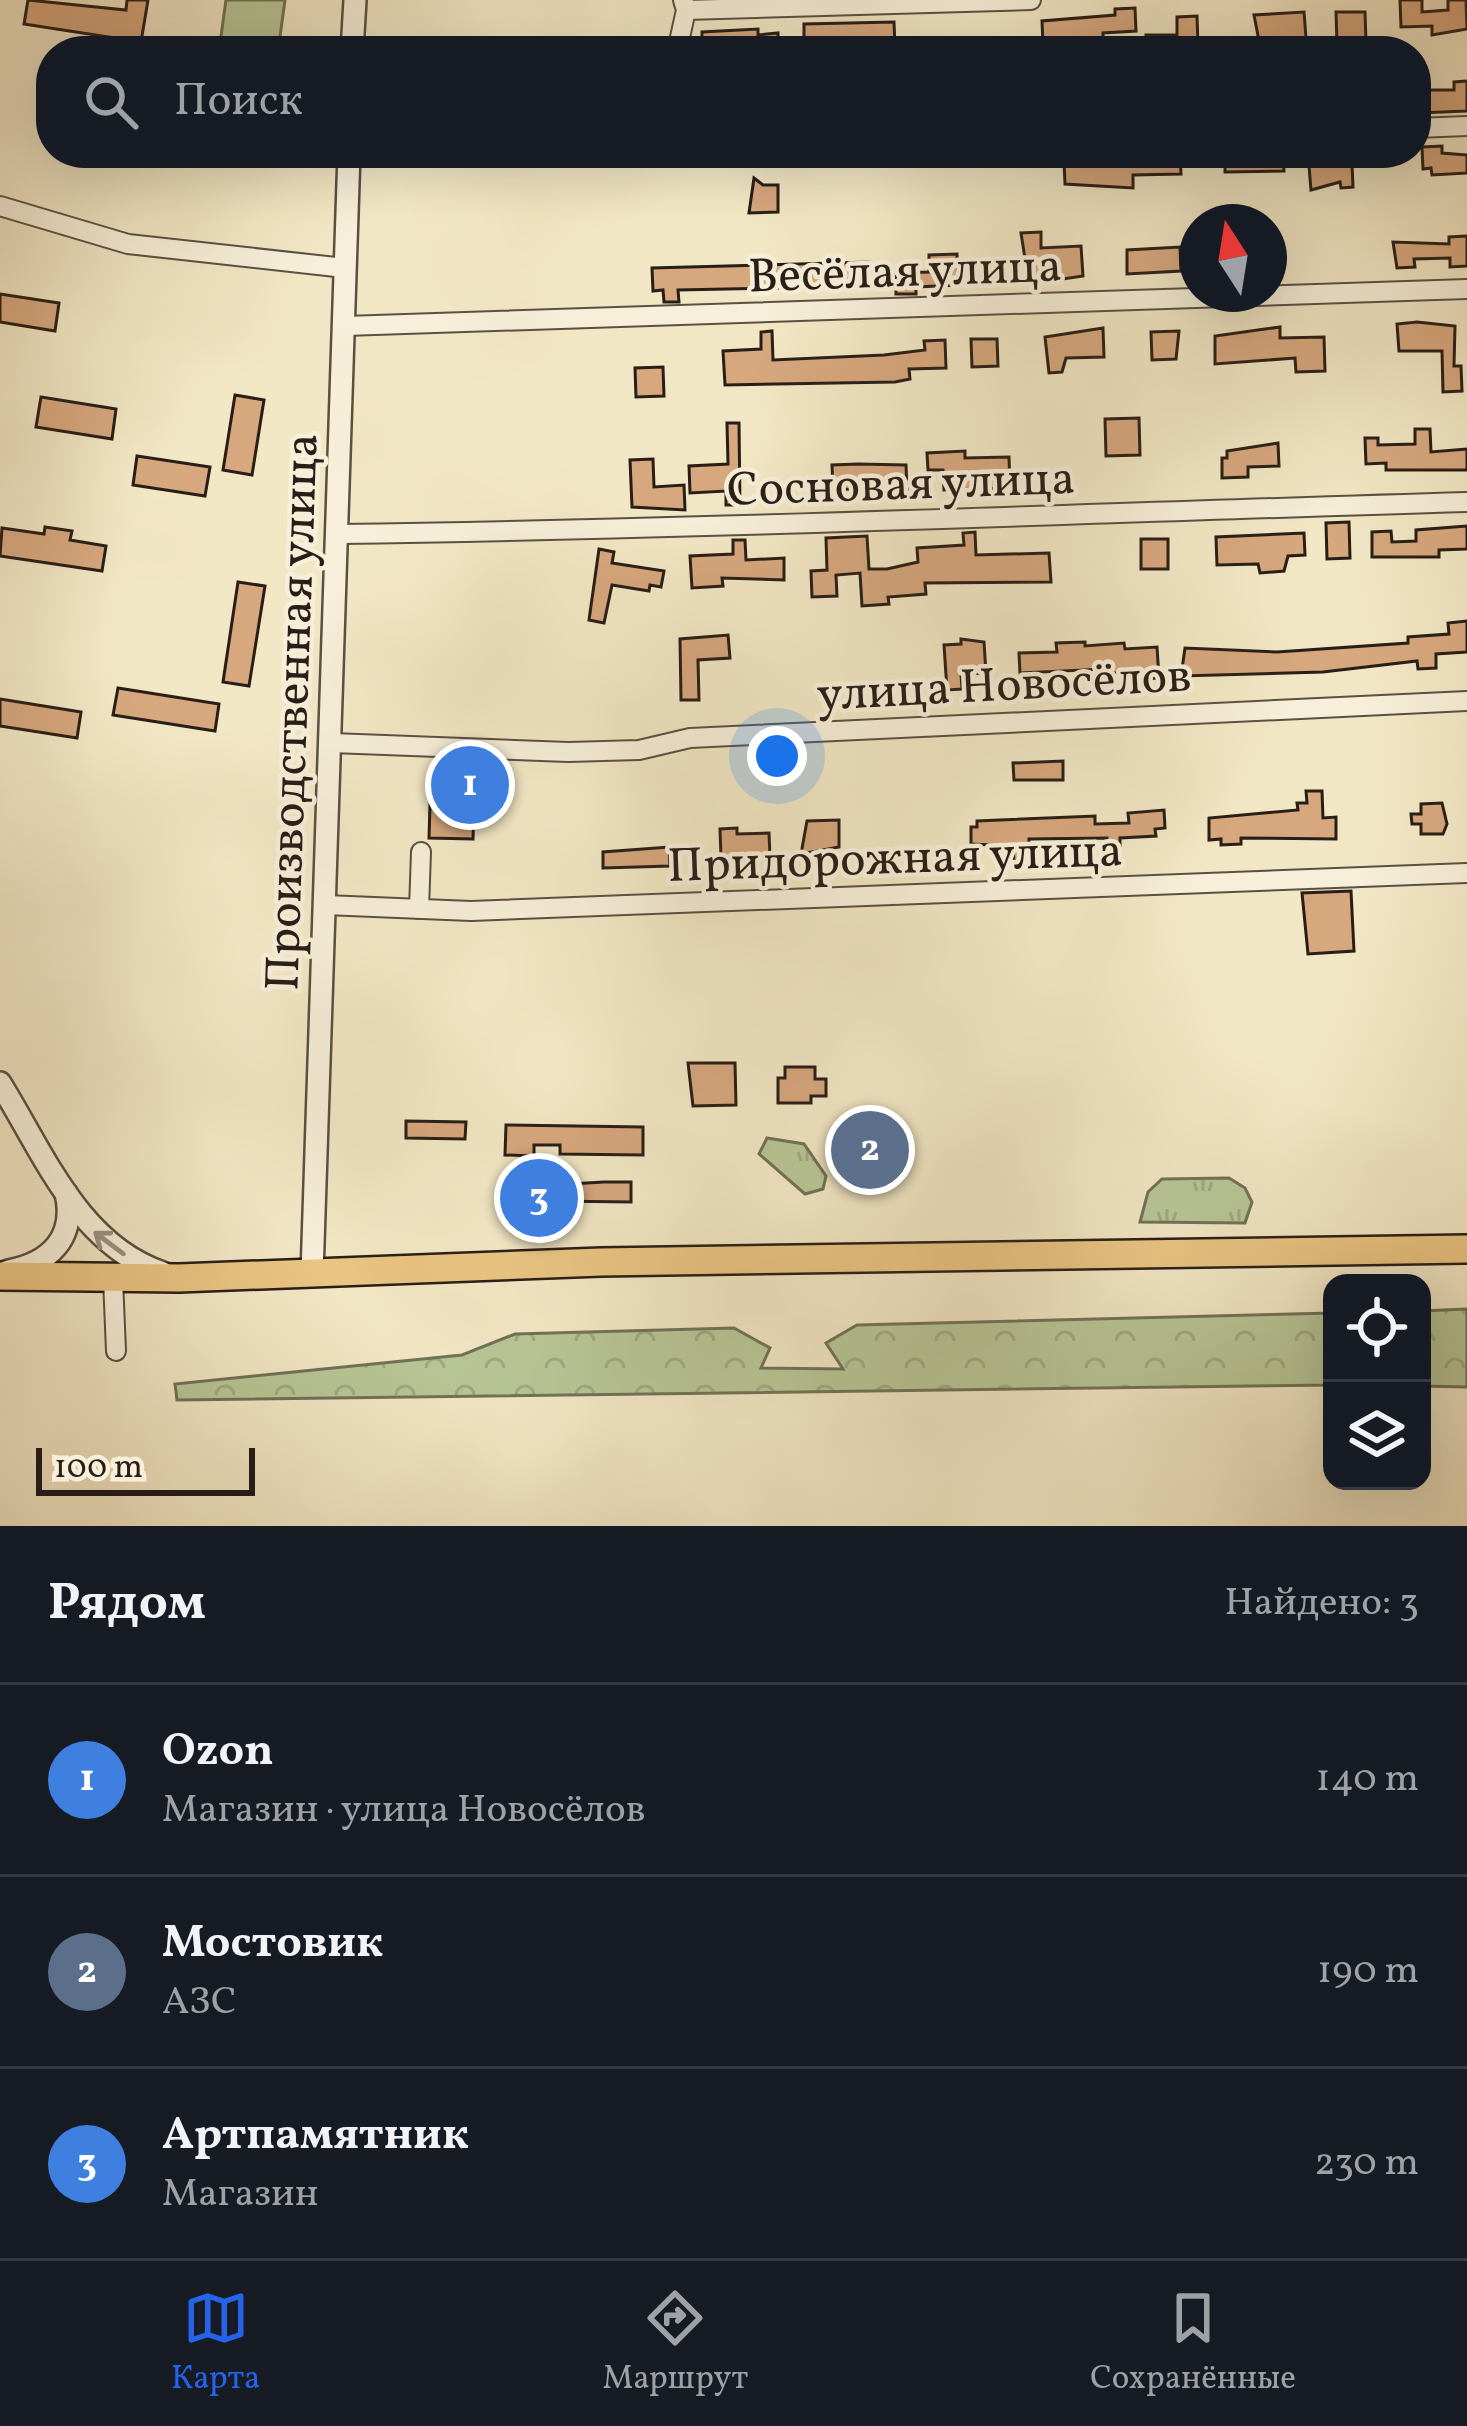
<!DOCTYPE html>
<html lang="ru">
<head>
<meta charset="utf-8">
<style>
  :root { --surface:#171b24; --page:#242831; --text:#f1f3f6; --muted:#9ea1a6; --line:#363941; --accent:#2563eb }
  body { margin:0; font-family:Vollkorn,serif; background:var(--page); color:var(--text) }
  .controls { position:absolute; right:36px; bottom:36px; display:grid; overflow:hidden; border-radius:24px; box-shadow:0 12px 48px #0002 }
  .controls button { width:108px; height:108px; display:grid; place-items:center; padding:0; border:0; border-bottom:3px solid var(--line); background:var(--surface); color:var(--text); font:60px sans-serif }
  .compass { position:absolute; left:1179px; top:204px; width:108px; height:108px; border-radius:50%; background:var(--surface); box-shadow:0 12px 48px #0002; rotate:348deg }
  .scale { position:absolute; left:36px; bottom:30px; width:219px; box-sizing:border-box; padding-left:12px; border:6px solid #281e17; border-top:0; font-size:33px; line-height:42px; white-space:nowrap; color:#281e17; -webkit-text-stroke:9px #f7efd9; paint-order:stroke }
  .you { position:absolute; left:777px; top:756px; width:42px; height:42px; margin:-30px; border:9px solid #fff; border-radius:50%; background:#1a73e8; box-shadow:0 0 0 18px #1a73e833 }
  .badge { display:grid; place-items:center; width:78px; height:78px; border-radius:50%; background:var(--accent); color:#fff; font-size:39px; font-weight:700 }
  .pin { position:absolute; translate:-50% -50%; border:6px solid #fff; box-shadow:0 3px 12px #0006 }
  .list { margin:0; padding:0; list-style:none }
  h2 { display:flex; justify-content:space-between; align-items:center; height:156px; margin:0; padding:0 48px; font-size:51px }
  h2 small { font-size:39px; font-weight:400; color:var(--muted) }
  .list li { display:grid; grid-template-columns:78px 1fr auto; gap:36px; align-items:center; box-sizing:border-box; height:192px; padding:0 48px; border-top:3px solid var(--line) }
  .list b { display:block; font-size:45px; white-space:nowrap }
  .list p { margin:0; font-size:39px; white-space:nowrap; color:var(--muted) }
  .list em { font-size:39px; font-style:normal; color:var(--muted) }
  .icon { flex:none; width:66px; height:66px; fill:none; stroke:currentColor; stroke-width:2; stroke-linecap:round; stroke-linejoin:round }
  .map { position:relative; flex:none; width:1467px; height:1526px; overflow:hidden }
  .search { position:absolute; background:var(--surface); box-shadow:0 12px 48px #0002; left:36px; right:36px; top:36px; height:132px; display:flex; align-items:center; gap:30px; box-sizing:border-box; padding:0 42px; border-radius:48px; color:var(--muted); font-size:45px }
  .sheet { height:732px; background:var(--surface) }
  nav { display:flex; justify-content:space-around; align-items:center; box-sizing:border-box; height:168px; border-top:3px solid var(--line); background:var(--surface); font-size:33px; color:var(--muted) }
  nav a { display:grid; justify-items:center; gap:6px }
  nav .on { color:var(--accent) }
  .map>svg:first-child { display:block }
  .grass { fill:url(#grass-tufts); stroke:#707256; stroke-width:3 }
  .forest { fill:url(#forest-crowns); stroke:#707256; stroke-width:3 }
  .pitch { fill:#b8c696; stroke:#707256; stroke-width:3 }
  .building { fill:#d7a77e; stroke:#281e17; stroke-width:3 }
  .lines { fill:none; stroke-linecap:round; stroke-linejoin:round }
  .minor-casing { stroke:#5a5042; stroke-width:22 }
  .tertiary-casing { stroke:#5a5042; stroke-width:26 }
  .primary-casing { stroke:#281e17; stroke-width:32 }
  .minor { stroke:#f7efd9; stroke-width:18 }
  .tertiary { stroke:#f7efd9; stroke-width:21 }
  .primary { stroke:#e9c482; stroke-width:27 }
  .oneway { stroke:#9a9182 }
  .labels { text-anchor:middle; stroke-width:9; stroke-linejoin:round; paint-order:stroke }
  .street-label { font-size:48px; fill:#281e17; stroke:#f7efd9 }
</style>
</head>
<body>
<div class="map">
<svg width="1467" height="1526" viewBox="0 0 1467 1526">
  <defs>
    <pattern id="grass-tufts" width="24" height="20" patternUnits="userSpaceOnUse" patternTransform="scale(3)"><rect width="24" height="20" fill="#b8c696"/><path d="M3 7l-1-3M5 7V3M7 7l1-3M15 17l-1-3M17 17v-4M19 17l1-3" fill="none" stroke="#9eaa81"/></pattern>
    <pattern id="forest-crowns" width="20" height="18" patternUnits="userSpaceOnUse" patternTransform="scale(3)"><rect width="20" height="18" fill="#b8c696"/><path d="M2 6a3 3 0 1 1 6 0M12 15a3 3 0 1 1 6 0" fill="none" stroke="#9eaa81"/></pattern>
  </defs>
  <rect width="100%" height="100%" fill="#f2e7c5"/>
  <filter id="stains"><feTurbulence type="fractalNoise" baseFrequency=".00167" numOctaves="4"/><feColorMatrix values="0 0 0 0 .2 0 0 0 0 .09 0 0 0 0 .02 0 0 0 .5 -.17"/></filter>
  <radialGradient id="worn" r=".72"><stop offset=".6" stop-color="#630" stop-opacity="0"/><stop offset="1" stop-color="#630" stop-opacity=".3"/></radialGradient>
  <g class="grass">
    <polygon points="767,1138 804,1144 826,1176 823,1189 805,1194 759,1154"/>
    <polygon points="1229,1178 1245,1188 1252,1202 1245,1223 1140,1222 1148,1192 1162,1179"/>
  </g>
  <g class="forest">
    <polygon points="1467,1309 1467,1387 1422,1386 1422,1311"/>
    <polygon points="1332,1313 1332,1385 177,1400 175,1384 462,1355 515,1334 734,1328 770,1348 761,1368 843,1369 826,1343 857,1325"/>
  </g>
  <polygon class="pitch" points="226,0 285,0 278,51 219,51"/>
  <g class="building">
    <polygon points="28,0 126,10 127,0 148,0 141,42 24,24"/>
    <polygon points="1400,0 1422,0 1422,12 1448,10 1448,0 1466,0 1467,29 1432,35 1432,26 1401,27"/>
    <polygon points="1135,8 1136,31 1103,33 1103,40 1078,43 1079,51 1043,45 1042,21 1115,15 1115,9"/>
    <polygon points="1304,12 1306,38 1272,39 1273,51 1261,51 1254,15"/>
    <polygon points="1336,12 1365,12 1366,43 1337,44"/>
    <polygon points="1197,16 1198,47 1146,51 1146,35 1177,35 1177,17"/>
    <polygon points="894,22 895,48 804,51 804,24"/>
    <polygon points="758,29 758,35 778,33 778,51 702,51 702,32"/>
    <polygon points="1467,81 1467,111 1418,113 1418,90 1454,90 1454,82"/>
    <polygon points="1442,146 1442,153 1467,155 1467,173 1432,175 1431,168 1423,169 1422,147"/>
    <polygon points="1148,153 1180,153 1181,174 1133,175 1133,188 1065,184 1064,161"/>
    <polygon points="1225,153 1283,153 1284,171 1225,172"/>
    <polygon points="1345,158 1352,163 1353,187 1341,188 1340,182 1311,190 1309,166"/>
    <polygon points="754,178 763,185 778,185 778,212 749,213"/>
    <polygon points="1041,232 1041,248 1081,246 1083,276 1029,284 1021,233"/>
    <polygon points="1467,236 1467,266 1450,267 1450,258 1414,259 1415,267 1397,268 1393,242 1449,244 1449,237"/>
    <polygon points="1180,247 1181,271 1127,274 1127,250"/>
    <polygon points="957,254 958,285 916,287 916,294 896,294 896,273 929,272 929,255"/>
    <polygon points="869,262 869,286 678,290 679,302 664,302 663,290 653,291 652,268"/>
    <polygon points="0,294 59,303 55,331 0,322"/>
    <polygon points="1417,322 1455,326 1454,366 1461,366 1462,391 1443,392 1442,351 1399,351 1397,324"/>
    <polygon points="1280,327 1280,338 1324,337 1325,371 1296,372 1295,358 1215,364 1215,336"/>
    <polygon points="1103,328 1104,357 1066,358 1062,372 1049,373 1045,337"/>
    <polygon points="772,331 773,360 884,355 925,350 924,341 945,340 946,368 909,369 910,379 895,382 725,385 723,351 761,349 761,332"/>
    <polygon points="1179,331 1176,359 1152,360 1151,332"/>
    <polygon points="971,339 997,339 998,366 972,367"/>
    <polygon points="663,367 664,396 636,397 635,368"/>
    <polygon points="235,395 264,400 252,475 223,470"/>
    <polygon points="41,397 116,409 112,439 36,427"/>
    <polygon points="1139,418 1140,455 1106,456 1105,419"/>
    <polygon points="727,423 739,423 740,505 726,505 726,491 690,493 689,466 728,464"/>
    <polygon points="1415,429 1430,429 1431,452 1467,449 1467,470 1386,470 1386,463 1366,464 1365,438 1378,438 1378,445 1415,444"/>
    <polygon points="1278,443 1279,466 1248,467 1248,477 1222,478 1222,458 1227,458 1227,451"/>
    <polygon points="965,451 965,458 1009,457 1010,488 944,490 943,470 928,470 927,453"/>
    <polygon points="137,456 210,467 205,496 133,485"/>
    <polygon points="653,459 654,487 684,485 685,510 632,507 630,460"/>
    <polygon points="858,464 906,465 907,490 833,489 832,465"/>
    <polygon points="1349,522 1350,558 1327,559 1326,523"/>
    <polygon points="1467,526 1467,549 1439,550 1439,557 1372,557 1372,532 1391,531 1392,542 1416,541 1416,530"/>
    <polygon points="45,527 72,531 70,540 106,546 102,571 0,556 2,528 44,534"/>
    <polygon points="975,532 976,555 1049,553 1051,582 925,583 926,594 888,597 889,604 862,606 860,573 836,575 837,596 812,597 811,571 827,570 826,538 867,536 869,569 887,569 918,562 917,548 964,545 963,533"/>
    <polygon points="1304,533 1305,555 1288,556 1284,571 1260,573 1258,564 1217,565 1216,537"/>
    <rect x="1141" y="539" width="27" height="30"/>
    <polygon points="733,540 745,540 746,560 784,558 784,580 722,578 723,586 692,588 690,556 733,554"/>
    <polygon points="599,549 614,552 612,563 664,571 661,587 650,585 649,591 612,585 604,623 589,620"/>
    <polygon points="238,582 265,586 249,686 223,682"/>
    <polygon points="1467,621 1467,652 1436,654 1436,668 1418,669 1417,661 1323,672 1181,676 1185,648 1277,652 1408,643 1408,637 1449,634 1448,623"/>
    <polygon points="728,635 730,658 698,660 699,700 681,700 680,639"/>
    <polygon points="961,639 984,642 986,673 961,674 962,689 947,690 944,645 961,644"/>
    <polygon points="1085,642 1085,646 1124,643 1125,649 1157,647 1159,678 1142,679 1141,671 1104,674 1104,669 1020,673 1019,653 1057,652 1056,643"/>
    <polygon points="118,688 219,704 215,731 113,715"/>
    <polygon points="0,699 81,712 77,738 0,726"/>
    <polygon points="1063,761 1063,780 1014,780 1013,763"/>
    <polygon points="431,772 475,773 473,839 429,838"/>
    <polygon points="1306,791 1322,791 1323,818 1336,817 1336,839 1241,838 1241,844 1221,845 1221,839 1209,840 1209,818 1298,810 1297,803 1307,803"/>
    <polygon points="1442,803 1447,824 1443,834 1421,834 1421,824 1412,824 1411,814 1421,814 1421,804"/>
    <polygon points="1164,810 1165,828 1155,829 1156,836 1120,838 1120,846 1107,846 1107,838 1029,839 1029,862 1014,862 1013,846 971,844 971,827 977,827 977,821 1095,816 1095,824 1129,823 1128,813"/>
    <polygon points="839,820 839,847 801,854 807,821"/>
    <polygon points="737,828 737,834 769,833 770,857 721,857 720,829"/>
    <polygon points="669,847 670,866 603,868 603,852"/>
    <polygon points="1351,891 1354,951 1308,954 1302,893"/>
    <polygon points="688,1063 735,1063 736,1105 693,1106"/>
    <polygon points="785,1067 815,1067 815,1079 826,1079 826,1096 811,1096 811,1103 778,1103 778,1078 785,1078"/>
    <polygon points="406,1121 466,1122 465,1139 406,1138"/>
    <polygon points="506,1125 643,1127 643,1155 560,1154 560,1145 534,1145 534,1156 505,1155"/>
    <polygon points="604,1182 631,1182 631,1202 552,1201 553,1185"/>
  </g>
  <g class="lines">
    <defs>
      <g id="minor">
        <polyline points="686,10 1031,0"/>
        <polyline points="677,51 686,10 683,0"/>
        <polyline points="1416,128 1467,126"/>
        <polyline points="669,153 748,153"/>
        <polyline points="0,206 128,244 345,268"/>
        <polyline points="345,326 1467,289"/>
        <path d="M338,534C714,529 1090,513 1467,502"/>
        <polyline points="332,743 568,752 639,750 690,738 1467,701"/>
        <polyline points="325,905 471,911 1467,873"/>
        <polyline points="419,909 421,852"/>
        <polyline points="113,1279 116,1351"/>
      </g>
      <g id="tertiary">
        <polyline points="352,51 355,0"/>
        <path d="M0,1083C44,1154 79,1245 163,1273"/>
        <path d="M8,1271C51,1263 76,1237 66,1193"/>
        <polyline points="312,1274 349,153"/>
      </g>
      <polyline id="primary" points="0,1276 179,1278 601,1262 1467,1249"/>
    </defs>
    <use href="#minor" class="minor-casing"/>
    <use href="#tertiary" class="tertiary-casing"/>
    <use href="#primary" class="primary-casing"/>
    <use href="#minor" class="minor"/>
    <use href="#tertiary" class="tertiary"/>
    <use href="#primary" class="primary"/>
  </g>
  <defs><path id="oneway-shaft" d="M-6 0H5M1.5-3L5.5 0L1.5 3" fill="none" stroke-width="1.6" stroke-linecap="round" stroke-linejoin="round" transform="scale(3)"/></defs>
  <use class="oneway" href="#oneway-shaft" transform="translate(109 1243) rotate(-143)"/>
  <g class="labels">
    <g class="street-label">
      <text transform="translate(905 269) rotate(-2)" y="17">Весёлая улица</text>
      <text transform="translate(901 482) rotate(-2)" y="17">Сосновая улица</text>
      <text transform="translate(1004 683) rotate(-3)" y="17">улица Новосёлов</text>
      <text transform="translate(290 712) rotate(-88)" y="17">Производственная улица</text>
      <text transform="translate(895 856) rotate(-2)" y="17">Придорожная улица</text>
    </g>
  </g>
  <rect width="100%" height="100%" filter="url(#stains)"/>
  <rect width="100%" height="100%" fill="url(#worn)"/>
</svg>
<div class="controls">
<button><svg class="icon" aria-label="locate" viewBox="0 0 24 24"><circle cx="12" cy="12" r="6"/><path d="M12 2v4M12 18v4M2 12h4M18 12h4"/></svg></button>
<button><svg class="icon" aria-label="layers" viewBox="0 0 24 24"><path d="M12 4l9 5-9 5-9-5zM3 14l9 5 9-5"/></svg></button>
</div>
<svg class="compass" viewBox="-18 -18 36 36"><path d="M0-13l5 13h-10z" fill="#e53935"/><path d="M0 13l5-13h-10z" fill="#9ea1a6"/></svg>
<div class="scale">100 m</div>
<div class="you"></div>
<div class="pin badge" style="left:470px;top:785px;background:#3f7fe0">1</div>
<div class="pin badge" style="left:870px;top:1150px;background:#5c6f8a">2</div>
<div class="pin badge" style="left:539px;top:1198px;background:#3f7fe0">3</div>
<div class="search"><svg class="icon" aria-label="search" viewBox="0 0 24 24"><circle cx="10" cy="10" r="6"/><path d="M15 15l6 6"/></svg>Поиск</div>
</div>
<section class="sheet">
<h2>Рядом<small>Найдено: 3</small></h2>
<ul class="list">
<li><span class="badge" style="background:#3f7fe0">1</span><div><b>Ozon</b><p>Магазин · улица Новосёлов</p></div><em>140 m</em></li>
<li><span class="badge" style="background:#5c6f8a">2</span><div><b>Мостовик</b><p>АЗС</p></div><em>190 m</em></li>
<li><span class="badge" style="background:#3f7fe0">3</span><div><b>Артпамятник</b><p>Магазин</p></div><em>230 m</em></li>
</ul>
</section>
<nav>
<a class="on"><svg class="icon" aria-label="map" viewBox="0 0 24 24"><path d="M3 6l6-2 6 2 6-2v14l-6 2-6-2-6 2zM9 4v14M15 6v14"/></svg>Карта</a>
<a><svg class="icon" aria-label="directions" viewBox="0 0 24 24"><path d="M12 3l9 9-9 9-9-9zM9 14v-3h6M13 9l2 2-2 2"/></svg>Маршрут</a>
<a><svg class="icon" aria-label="saved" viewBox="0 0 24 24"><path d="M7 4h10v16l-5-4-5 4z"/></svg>Сохранённые</a>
</nav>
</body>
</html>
